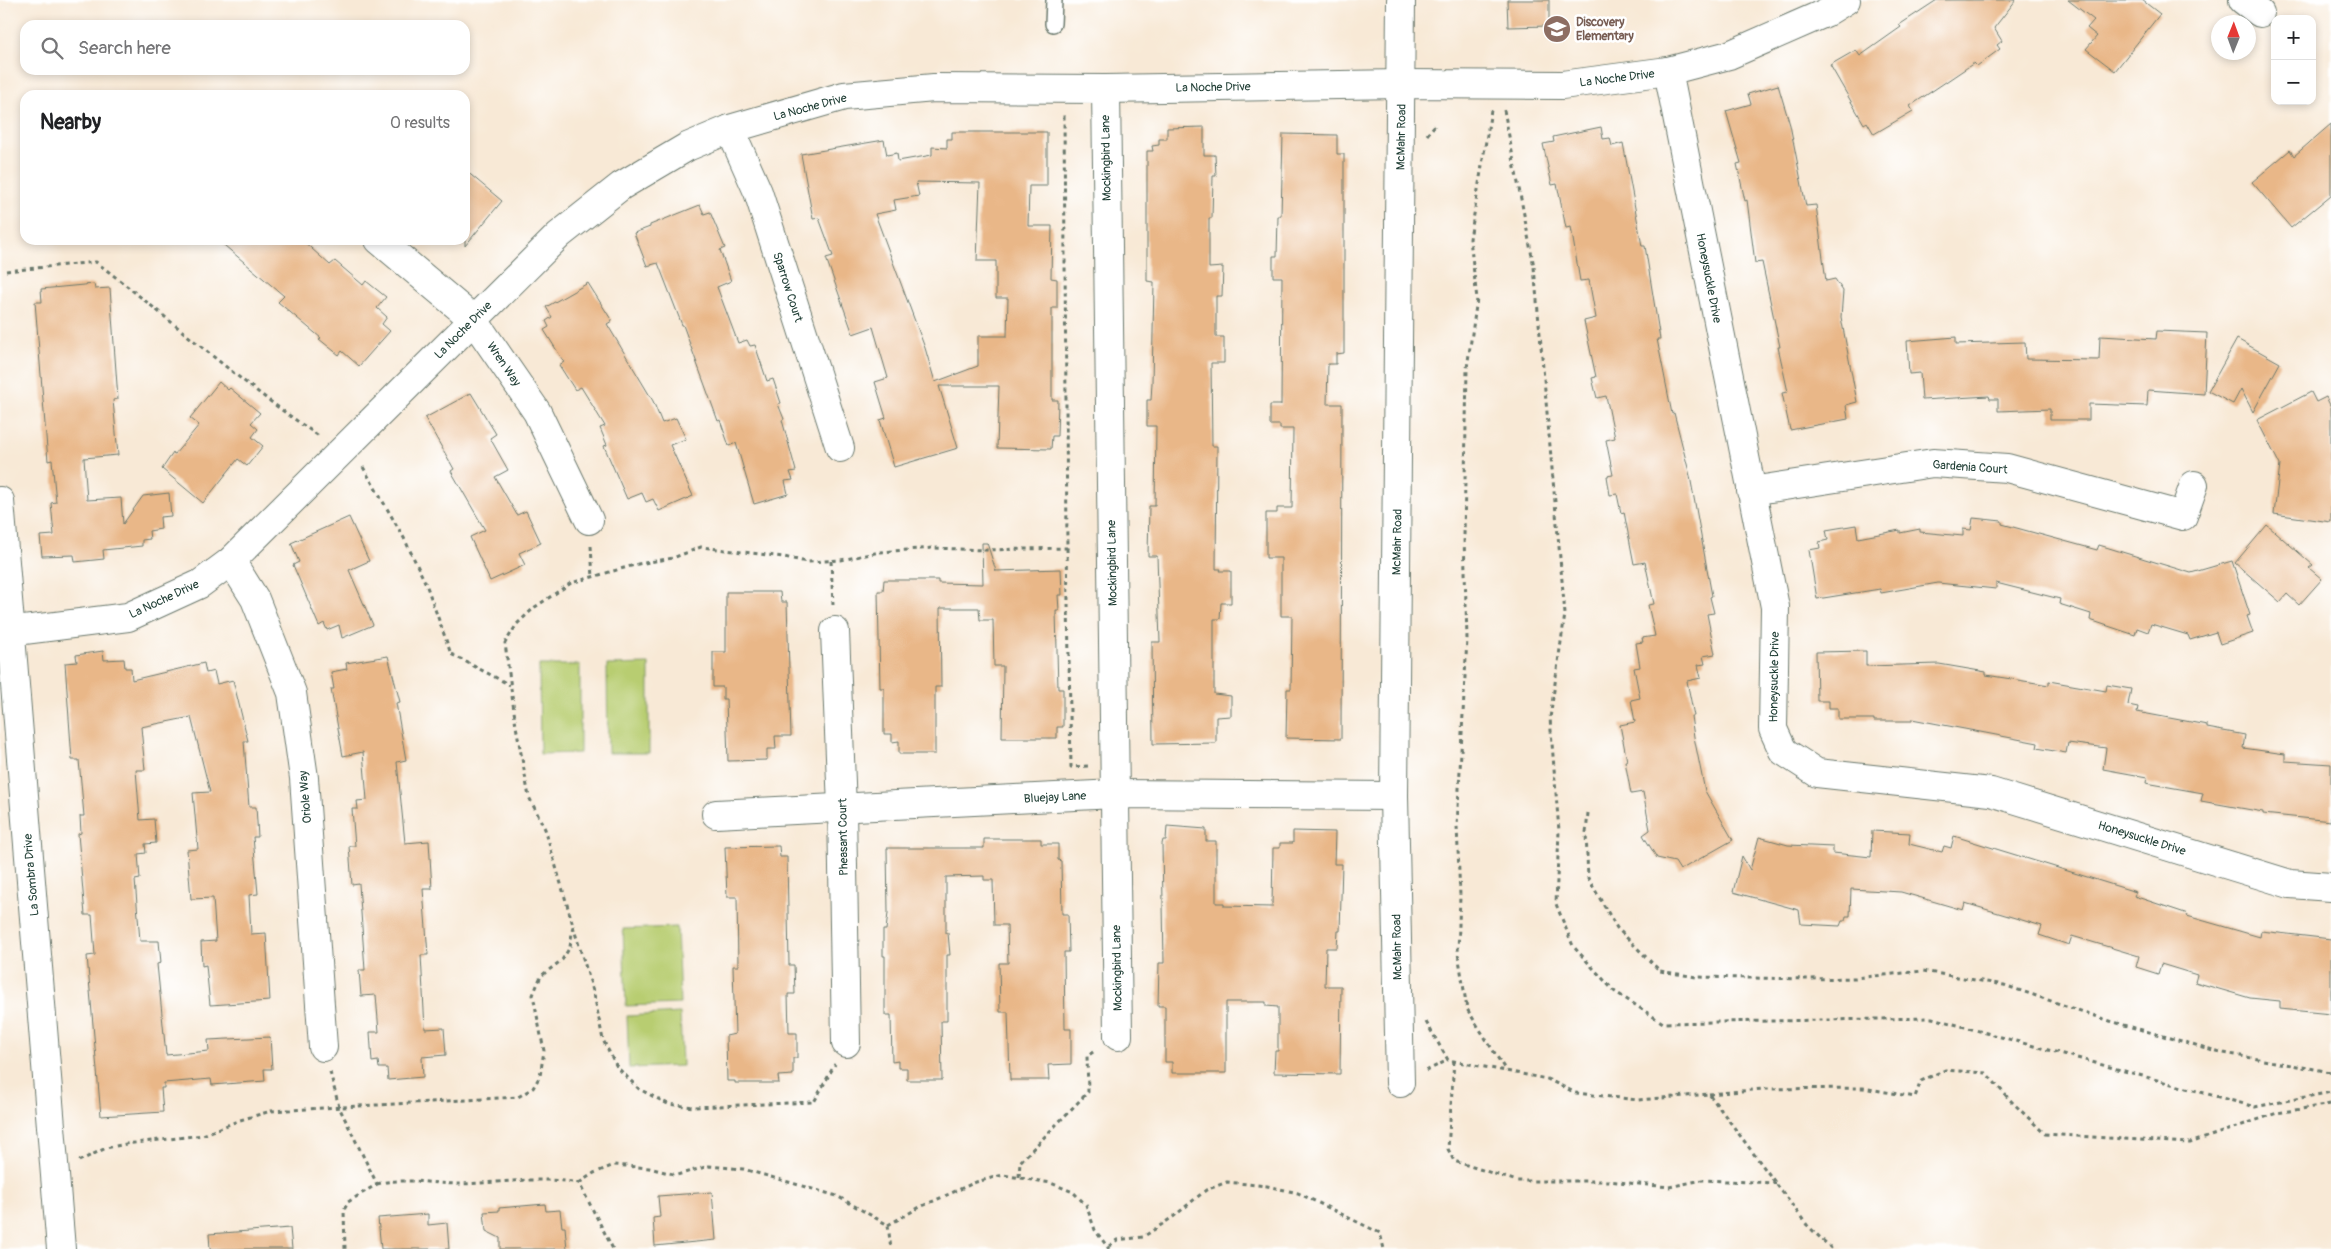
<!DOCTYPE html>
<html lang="en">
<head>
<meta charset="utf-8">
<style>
  :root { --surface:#fff; --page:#f2f2f2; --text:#202124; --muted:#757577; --line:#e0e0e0 }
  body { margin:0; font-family:Pangolin,sans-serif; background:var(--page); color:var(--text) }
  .controls { position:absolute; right:15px; top:15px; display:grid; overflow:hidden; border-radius:10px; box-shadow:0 2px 8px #0003 }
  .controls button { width:45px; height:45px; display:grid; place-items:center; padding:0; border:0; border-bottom:1px solid var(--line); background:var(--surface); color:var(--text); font:25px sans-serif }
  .compass { position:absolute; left:2211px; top:15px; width:45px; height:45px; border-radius:50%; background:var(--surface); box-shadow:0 2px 8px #0003; rotate:1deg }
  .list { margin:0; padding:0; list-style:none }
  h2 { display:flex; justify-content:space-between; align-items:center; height:65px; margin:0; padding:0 20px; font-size:21px }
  h2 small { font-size:16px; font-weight:400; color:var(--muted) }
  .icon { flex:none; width:28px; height:28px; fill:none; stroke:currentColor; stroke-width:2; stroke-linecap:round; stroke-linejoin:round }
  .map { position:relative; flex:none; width:2331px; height:1249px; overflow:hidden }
  .search { position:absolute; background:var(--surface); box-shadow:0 2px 8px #0003; left:20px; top:20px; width:450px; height:55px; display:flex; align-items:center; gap:12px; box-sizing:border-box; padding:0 18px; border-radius:15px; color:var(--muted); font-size:19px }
  .panel { position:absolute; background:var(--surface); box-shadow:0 2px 8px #0003; left:20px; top:90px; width:450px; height:155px; border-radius:15px }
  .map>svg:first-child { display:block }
  .green { fill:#b8cd71; stroke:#6c8552 }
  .building { fill:#e9b788; fill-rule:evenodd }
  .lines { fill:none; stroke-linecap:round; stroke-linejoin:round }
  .service-casing { stroke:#6b796d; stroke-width:18 }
  .minor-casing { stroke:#6b796d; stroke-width:30 }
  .tertiary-casing { stroke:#6b796d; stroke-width:30 }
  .path { stroke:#6b796d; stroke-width:3; stroke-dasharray:4 4; stroke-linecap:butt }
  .service { stroke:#fff; stroke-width:15 }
  .minor { stroke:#fff; stroke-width:28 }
  .tertiary { stroke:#fff; stroke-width:28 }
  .labels { text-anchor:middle; stroke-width:5; stroke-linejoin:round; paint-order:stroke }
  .education-label { font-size:12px; font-weight:bold; fill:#785e54; stroke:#fff; text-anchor:start }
  .street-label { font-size:12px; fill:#1f3d34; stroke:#fff }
</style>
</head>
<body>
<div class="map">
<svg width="2331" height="1249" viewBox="0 0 2331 1249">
  <rect width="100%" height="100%" fill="#fff"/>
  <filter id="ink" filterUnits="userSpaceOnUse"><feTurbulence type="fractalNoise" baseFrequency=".02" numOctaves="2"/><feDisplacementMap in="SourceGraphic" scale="10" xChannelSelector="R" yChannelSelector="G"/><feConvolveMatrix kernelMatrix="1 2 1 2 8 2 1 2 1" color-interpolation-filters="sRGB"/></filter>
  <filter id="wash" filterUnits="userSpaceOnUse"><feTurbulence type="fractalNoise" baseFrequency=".0096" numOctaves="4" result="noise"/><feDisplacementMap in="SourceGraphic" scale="20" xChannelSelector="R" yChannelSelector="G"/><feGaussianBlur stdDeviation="1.12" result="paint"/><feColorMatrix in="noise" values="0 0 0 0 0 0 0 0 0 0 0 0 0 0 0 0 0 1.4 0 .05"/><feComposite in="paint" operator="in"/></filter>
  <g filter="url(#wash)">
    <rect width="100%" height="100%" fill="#f8e9d6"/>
    <g class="green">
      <polygon points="649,664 649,753 608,753 607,665"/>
      <polygon points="539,665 580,665 580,753 540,754"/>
      <polygon points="677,927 680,1004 626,1006 623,929"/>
      <polygon points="680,1013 682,1066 629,1068 627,1016"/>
    </g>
    <g id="blocks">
      <g class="building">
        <polygon points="1507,0 1549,0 1549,26 1508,27"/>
        <polygon points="1937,0 2016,0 1994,28 2002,41 1997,45 2000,49 1977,66 1974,63 1910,106 1913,111 1874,134 1867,122 1864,124 1830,65 1856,50 1860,56 1901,27 1899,25"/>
        <polygon points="2068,0 2142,0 2160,14 2115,71 2086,49 2097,36 2087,28 2094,20"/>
        <polygon points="1778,85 1790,125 1806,206 1816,205 1826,281 1835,279 1843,291 1841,317 1857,402 1846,405 1848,419 1790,430 1782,393 1788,392 1778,347 1780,347 1762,262 1755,263 1747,200 1745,201 1737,164 1741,163 1726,111 1751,104 1748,94"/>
        <polygon points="2331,124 2331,195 2291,228 2252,182 2290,150 2294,156"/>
        <polygon points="1204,127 1204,155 1215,155 1216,176 1213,176 1212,218 1209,218 1209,268 1223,267 1222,296 1216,296 1216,337 1224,337 1224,363 1211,363 1212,446 1217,446 1216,569 1221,569 1220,571 1231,571 1231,603 1221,603 1220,619 1214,619 1214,694 1231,696 1231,716 1216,717 1216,743 1153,744 1152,642 1160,642 1157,556 1148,556 1149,506 1155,506 1156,426 1147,426 1147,400 1151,400 1152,383 1154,282 1147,281 1147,151 1153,151 1152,146 1159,145 1159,139 1167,139 1167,128"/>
        <polygon points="1601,127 1603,139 1610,138 1612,146 1623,143 1642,246 1645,246 1660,339 1657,339 1672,414 1674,413 1690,476 1712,596 1710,597 1714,613 1707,614 1715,654 1703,656 1705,664 1698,665 1701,678 1687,681 1694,716 1691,716 1694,737 1705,791 1733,840 1680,870 1675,862 1657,858 1643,835 1650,830 1643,792 1631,794 1625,761 1627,761 1620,725 1635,722 1631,700 1640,698 1634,668 1640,667 1636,643 1643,642 1642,638 1655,636 1648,605 1654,604 1645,562 1634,564 1624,512 1621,513 1617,494 1610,495 1607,476 1613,475 1606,440 1615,438 1606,396 1597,398 1592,378 1596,377 1584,321 1596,318 1589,280 1580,281 1571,227 1566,228 1557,184 1552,185 1543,144 1554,142 1553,137"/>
        <path d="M952,132H1047V186H1029L1028,226H1052L1051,278L1057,279V308H1052V400H1058L1057,436H1052L1051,449L997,448L999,386H939L958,448L894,467L880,420L886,418L875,382L888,378L873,327L853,334L826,258L833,256L819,218L813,219L801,154L884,140L887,155L897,153L898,161L932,155V147L947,148V139H952ZM916,182L980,183L977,261H996V298H1008L1007,336H978V366L935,382L925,348L875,214L896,210L894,200L919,196Z"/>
        <polygon points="1283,134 1337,135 1337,154 1344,154 1344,353 1336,354 1336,364 1328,364 1327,404 1342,404 1341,739 1286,738 1287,689 1291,689 1292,616 1281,616 1281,558 1266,558 1266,513 1277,513 1277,508 1292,508 1293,429 1280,429 1280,425 1270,425 1270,405 1281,405 1282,277 1273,277 1273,256 1277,256 1278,216 1281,216"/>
        <polygon points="465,170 502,201 465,246"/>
        <polygon points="700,205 704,214 710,212 725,248 720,250 731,281 717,287 738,343 747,340 750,346 755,345 767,381 773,379 781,403 778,404 784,419 782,420 796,471 790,472 793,480 785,481 788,494 754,504 736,443 729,446 720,420 718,421 683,325 682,325 658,263 647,266 634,233 650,227 650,225"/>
        <polygon points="218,240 302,240 330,265 335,261 363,285 366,281 386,297 377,308 387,317 382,324 390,331 359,366 342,351 339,355 319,339 321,338 278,302 284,296"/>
        <polygon points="588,283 612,321 607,324 653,401 662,423 676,418 686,439 670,445 693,496 659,511 653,499 646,502 642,493 627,499 604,446 607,445 600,428 605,426 581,387 575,390 559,365 564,362 544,330 549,327 546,321 552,317 546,307"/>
        <polygon points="94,284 95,289 110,288 118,399 113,400 118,455 84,458 87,500 121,498 123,524 143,496 169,493 171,516 160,517 161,529 149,531 150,539 142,540 142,546 103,550 104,559 75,562 74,555 42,556 40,536 54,535 51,503 56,502 52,460 48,461 35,302 42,302 41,289"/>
        <polygon points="2157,331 2207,333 2204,394 2148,390 2147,406 2089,404 2089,420 2050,420 2050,409 1998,411 1998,399 1990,399 1989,396 1922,400 1920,373 1909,374 1907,341 1956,337 1956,344 2025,342 2026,359 2099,360 2100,336 2156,339"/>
        <polygon points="2237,339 2280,363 2253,412 2241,389 2233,404 2208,391"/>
        <polygon points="219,382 228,390 230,388 260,413 251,423 258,429 252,437 263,446 247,466 238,459 203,503 162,469 173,453 175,454 199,425 190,418"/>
        <polygon points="2311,392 2316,402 2326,397 2331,407 2331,522 2274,514 2280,465 2257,420"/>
        <polygon points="471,393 496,434 490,438 508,470 495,477 517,515 526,511 541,543 519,553 525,565 490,581 470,537 485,530 451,471 454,469 425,418"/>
        <polygon points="349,517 369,561 349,570 373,625 342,638 339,625 327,630 324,623 319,626 293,565 299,562 291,543"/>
        <polygon points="1973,518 2002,521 2002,524 2097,550 2099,545 2191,573 2232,561 2250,615 2247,616 2253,633 2220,644 2216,632 2190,640 2188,635 2151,624 2148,632 2137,628 2135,635 2090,620 2091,614 2059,604 2060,599 1996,583 1996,589 1938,583 1881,593 1880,589 1817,599 1809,550 1820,548 1819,542 1828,540 1826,530 1856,525 1858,538 1900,530 1900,533 1920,529 1920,532 1963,536 1963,529 1971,530"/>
        <polygon points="2267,525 2313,565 2309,568 2322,579 2299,605 2287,594 2280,602 2235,563"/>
        <polygon points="982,543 987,543 996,571 1061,569 1062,595 1058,595 1059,611 1056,611 1058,689 1063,689 1063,727 1057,727 1057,738 1002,738 1003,666 994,666 993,620 980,620 979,608 940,608 941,687 935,687 935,754 899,754 899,741 892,742 892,734 884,734 884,688 880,688 878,591 883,591 884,580 938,580 938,583 983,584"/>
        <polygon points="726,592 780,592 781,602 787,602 791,736 775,736 776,749 767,749 767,760 728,761 726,699 723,699 723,687 713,687 713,652 726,652"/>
        <polygon points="103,651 104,660 124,659 125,668 131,668 132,680 204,663 206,673 214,671 217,684 233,680 248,741 244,741 249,807 256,807 258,837 253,837 258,894 249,895 251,934 266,933 270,1001 210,1005 206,965 202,966 201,942 216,941 213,898 191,899 187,850 198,849 193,793 210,792 191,717 141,727 145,770 136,770 140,820 154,819 156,843 145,844 146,853 138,854 140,879 135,880 140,941 159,941 161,963 157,964 166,1055 209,1051 208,1040 270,1037 272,1069 264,1069 265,1081 212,1085 211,1079 164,1083 164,1088 161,1088 163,1112 101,1116 87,956 95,955 92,915 85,915 78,834 81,833 80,816 84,816 79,760 72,760 65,663 77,662 76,655"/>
        <polygon points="1866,651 1866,666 1939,664 1986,672 1986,675 2049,685 2049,681 2106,691 2107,685 2131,689 2128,705 2138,707 2137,712 2207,725 2207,728 2245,735 2243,748 2285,754 2285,761 2331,764 2331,821 2263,814 2263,812 2201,801 2203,793 2146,783 2147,777 2103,769 2106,748 2068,743 2066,753 2037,748 2038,743 1912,719 1912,721 1874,721 1874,719 1838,719 1838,708 1829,708 1829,701 1817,701 1816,652"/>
        <polygon points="388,656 400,702 396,703 406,760 397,762 405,843 429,841 432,889 423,889 428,955 421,955 425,1029 444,1028 446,1055 422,1057 423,1077 388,1080 387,1068 379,1068 378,1061 372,1062 370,1032 379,1032 376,995 361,996 359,970 365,970 359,884 352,885 349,846 355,846 352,809 358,809 357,801 367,800 363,752 343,756 331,689 334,689 331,672 347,669 346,663"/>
        <polygon points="1167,826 1206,829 1206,841 1216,841 1216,903 1224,903 1224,906 1272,907 1273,848 1280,848 1280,843 1293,843 1293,831 1335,832 1334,864 1342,864 1340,931 1338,931 1337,948 1326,948 1325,986 1341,986 1340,1074 1274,1073 1275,1051 1278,1051 1278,1007 1266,1006 1266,1002 1226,1002 1226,1073 1172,1073 1172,1062 1165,1062 1165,1006 1158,1006 1159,963 1164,963 1162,844 1163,840 1166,840"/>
        <polygon points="1872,831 1910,833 1909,844 1942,852 1944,846 1951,848 1954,836 2136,892 2134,896 2188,914 2187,916 2260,937 2261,931 2331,939 2331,1014 2280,1009 2280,1001 2250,998 2195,982 2197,975 2161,964 2158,974 2136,967 2139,956 2072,936 2069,945 2039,935 2042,926 1965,903 1963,910 1901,892 1851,889 1850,916 1846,916 1845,921 1842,921 1840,926 1801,924 1799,910 1733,892 1742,856 1750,870 1759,837 1788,845 1833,847 1833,853 1871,857"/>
        <polygon points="984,839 1041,839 1041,844 1058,844 1058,860 1061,861 1062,914 1068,914 1069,952 1064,952 1065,1029 1071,1029 1071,1064 1048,1065 1049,1080 1010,1080 1008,1012 1000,1012 999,963 1008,963 1007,925 994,925 993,880 984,880 984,876 946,877 946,933 948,933 950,955 947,955 947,1021 941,1021 942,1080 907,1080 907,1068 898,1068 898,1061 892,1062 891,1015 885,1015 885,956 883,956 883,930 886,930 888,913 887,848 984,848"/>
        <polygon points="779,846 780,857 787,857 789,965 794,965 795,994 788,994 789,1033 797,1033 797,1058 793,1058 793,1075 778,1076 779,1083 735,1083 735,1081 727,1081 726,1036 735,1034 733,966 738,966 737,897 727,897 725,847"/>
        <polygon points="712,1192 716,1240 655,1246 653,1218 660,1217 658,1196"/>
        <polygon points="545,1204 546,1211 560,1210 562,1227 565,1227 567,1249 500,1249 500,1238 486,1231 484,1212 499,1211 499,1208"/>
        <polygon points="428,1214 428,1225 447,1223 449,1249 381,1249 378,1218"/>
        <polygon points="290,1228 292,1249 210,1249 209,1234"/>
      </g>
    </g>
  </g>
  <g filter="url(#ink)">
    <use href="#blocks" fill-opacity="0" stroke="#6b796d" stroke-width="1"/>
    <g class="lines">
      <defs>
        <polyline id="service" points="1053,24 1054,0"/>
        <g id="minor">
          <polyline points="2243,0 2260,13"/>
          <polyline points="1668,71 1775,607 1773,729 1783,751 1817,773 1991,792 2290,884 2331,887"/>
          <polyline points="1106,89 1118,1036"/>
          <polyline points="730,129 758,192 840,448"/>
          <polyline points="379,240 473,319 537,412 589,520"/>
          <polyline points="1751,491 1933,463 2007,468 2183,516 2194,485"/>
          <polyline points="231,561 255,599 292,693 304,778 323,1047"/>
          <polyline points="835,631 842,808 846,1043"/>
          <polyline points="0,633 128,617 200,584 231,561 559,235 621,186 687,147 730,129 844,96 934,88 1106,89 1401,84 1562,85 1668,71 1729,55 1825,13 1846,0"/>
          <polyline points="716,814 1115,794 1394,796"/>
          <polyline points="1400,1083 1394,796 1401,0"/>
        </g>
        <polyline id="tertiary" points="0,501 61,1249"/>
      </defs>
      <use href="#service" class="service-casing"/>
      <use href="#minor" class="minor-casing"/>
      <use href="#tertiary" class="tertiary-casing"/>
      <g class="path">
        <polyline points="1491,110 1470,239 1477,299 1467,368 1464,537 1467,639 1457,826 1460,896 1458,953 1467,1009 1506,1071"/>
        <polyline points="1504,110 1534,267 1565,614 1550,718 1559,831 1556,904 1573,946 1614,991 1663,1023 1932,1018 2255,1107 2331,1092"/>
        <polyline points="1427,135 1435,125"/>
        <path d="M6,271L96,262C171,319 241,384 319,436"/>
        <polyline points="363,467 404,538 426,584 451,654 510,685"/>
        <polyline points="591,546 593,578"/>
        <polyline points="1067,548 1071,767 1089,766"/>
        <polyline points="831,561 833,605"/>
        <polyline points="1588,813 1586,833 1588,878 1617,928 1660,971 1696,977 1809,979 1855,978 1923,971 2004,985 2110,1021 2224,1053 2331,1072"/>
        <polyline points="573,926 594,994 603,1040 617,1067 639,1089 668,1104 693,1107 814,1102 835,1064"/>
        <polyline points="1426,1022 1448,1060 1547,1079 1576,1093 1638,1100 1709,1094 1807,1225 1832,1249"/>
        <polyline points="1454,1061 1448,1149 1454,1161 1517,1181 1608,1181 1669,1187 1702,1180 1776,1183"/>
        <polyline points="1426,1071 1448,1060"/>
        <polyline points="330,1072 339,1107 377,1184 348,1202 344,1210 345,1249"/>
        <polyline points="1709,1094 1763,1089 1863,1088 1915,1097 1921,1081 1945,1070 1986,1073 2010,1100 2045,1134 2190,1143 2277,1113 2331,1104"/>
        <polyline points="79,1161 106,1148 126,1144 203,1135 240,1120 271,1111 518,1097 533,1088 540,1076 544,1051 533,995 541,976 562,960 570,947 573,925 545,829 529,797 516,726 505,643 517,624 535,607 571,583 638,564 673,558 701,547 784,557 807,562 841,560 880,552 933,548 985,550 1067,548 1064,114"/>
        <polyline points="1019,1177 1020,1162 1088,1092 1087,1056 1096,1050"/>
        <polyline points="579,1183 594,1173 614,1165 649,1168 677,1175 709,1166 743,1169 837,1196 888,1225 891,1249"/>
        <path d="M377,1184C404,1177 432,1184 460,1184C500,1183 539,1176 579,1183L613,1249"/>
        <polyline points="888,1225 920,1207 976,1182 1003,1175 1051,1183 1073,1192 1086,1205 1095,1230 1109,1249"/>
        <polyline points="1109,1246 1117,1240 1143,1237 1173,1217 1206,1190 1227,1182 1267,1186 1298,1193 1380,1233 1384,1249"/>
      </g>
      <use href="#service" class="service"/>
      <use href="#minor" class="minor"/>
      <use href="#tertiary" class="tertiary"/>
    </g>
  </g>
  <defs>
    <symbol id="school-disc" viewBox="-11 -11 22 22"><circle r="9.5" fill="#8d6e63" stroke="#fff"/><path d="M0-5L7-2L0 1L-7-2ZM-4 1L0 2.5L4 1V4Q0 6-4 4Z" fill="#fff"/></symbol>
  </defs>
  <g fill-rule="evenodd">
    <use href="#school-disc" x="1541" y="13" width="32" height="32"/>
  </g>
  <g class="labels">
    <g class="education-label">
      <text x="1576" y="26">Discovery<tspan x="1576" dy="14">Elementary</tspan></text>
    </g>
    <g class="street-label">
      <text transform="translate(1617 78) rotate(-7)" y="4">La Noche Drive</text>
      <text transform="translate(1213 87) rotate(-1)" y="4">La Noche Drive</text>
      <text transform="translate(810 107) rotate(-15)" y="4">La Noche Drive</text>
      <text transform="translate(1401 137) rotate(-89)" y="4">McMahr Road</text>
      <text transform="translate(1106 158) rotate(-91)" y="4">Mockingbird Lane</text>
      <text transform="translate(1709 278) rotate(79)" y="4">Honeysuckle Drive</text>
      <text transform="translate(788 287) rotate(72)" y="4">Sparrow Court</text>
      <text transform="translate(463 330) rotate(-45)" y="4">La Noche Drive</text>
      <text transform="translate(504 364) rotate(56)" y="4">Wren Way</text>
      <text transform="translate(1970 467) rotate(4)" y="4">Gardenia Court</text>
      <text transform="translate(1397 542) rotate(-89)" y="4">McMahr Road</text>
      <text transform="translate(1112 563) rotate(-91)" y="4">Mockingbird Lane</text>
      <text transform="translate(164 599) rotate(-25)" y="4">La Noche Drive</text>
      <text transform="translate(1774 677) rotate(-89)" y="4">Honeysuckle Drive</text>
      <text transform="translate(305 797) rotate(-95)" y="4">Oriole Way</text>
      <text transform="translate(1055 797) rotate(-3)" y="4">Bluejay Lane</text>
      <text transform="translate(843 837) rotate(-91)" y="4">Pheasant Court</text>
      <text transform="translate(2142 838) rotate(17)" y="4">Honeysuckle Drive</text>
      <text transform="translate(31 875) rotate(-95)" y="4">La Sombra Drive</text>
      <text transform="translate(1397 947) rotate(-91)" y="4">McMahr Road</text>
      <text transform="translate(1117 968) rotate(-91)" y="4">Mockingbird Lane</text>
    </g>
  </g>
</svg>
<div class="controls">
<button>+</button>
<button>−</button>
</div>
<svg class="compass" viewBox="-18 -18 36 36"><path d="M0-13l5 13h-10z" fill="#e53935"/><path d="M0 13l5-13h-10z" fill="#757577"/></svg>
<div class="search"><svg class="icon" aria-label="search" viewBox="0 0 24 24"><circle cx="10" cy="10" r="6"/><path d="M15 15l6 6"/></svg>Search here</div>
<section class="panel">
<h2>Nearby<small>0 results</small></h2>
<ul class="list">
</ul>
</section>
</div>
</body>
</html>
